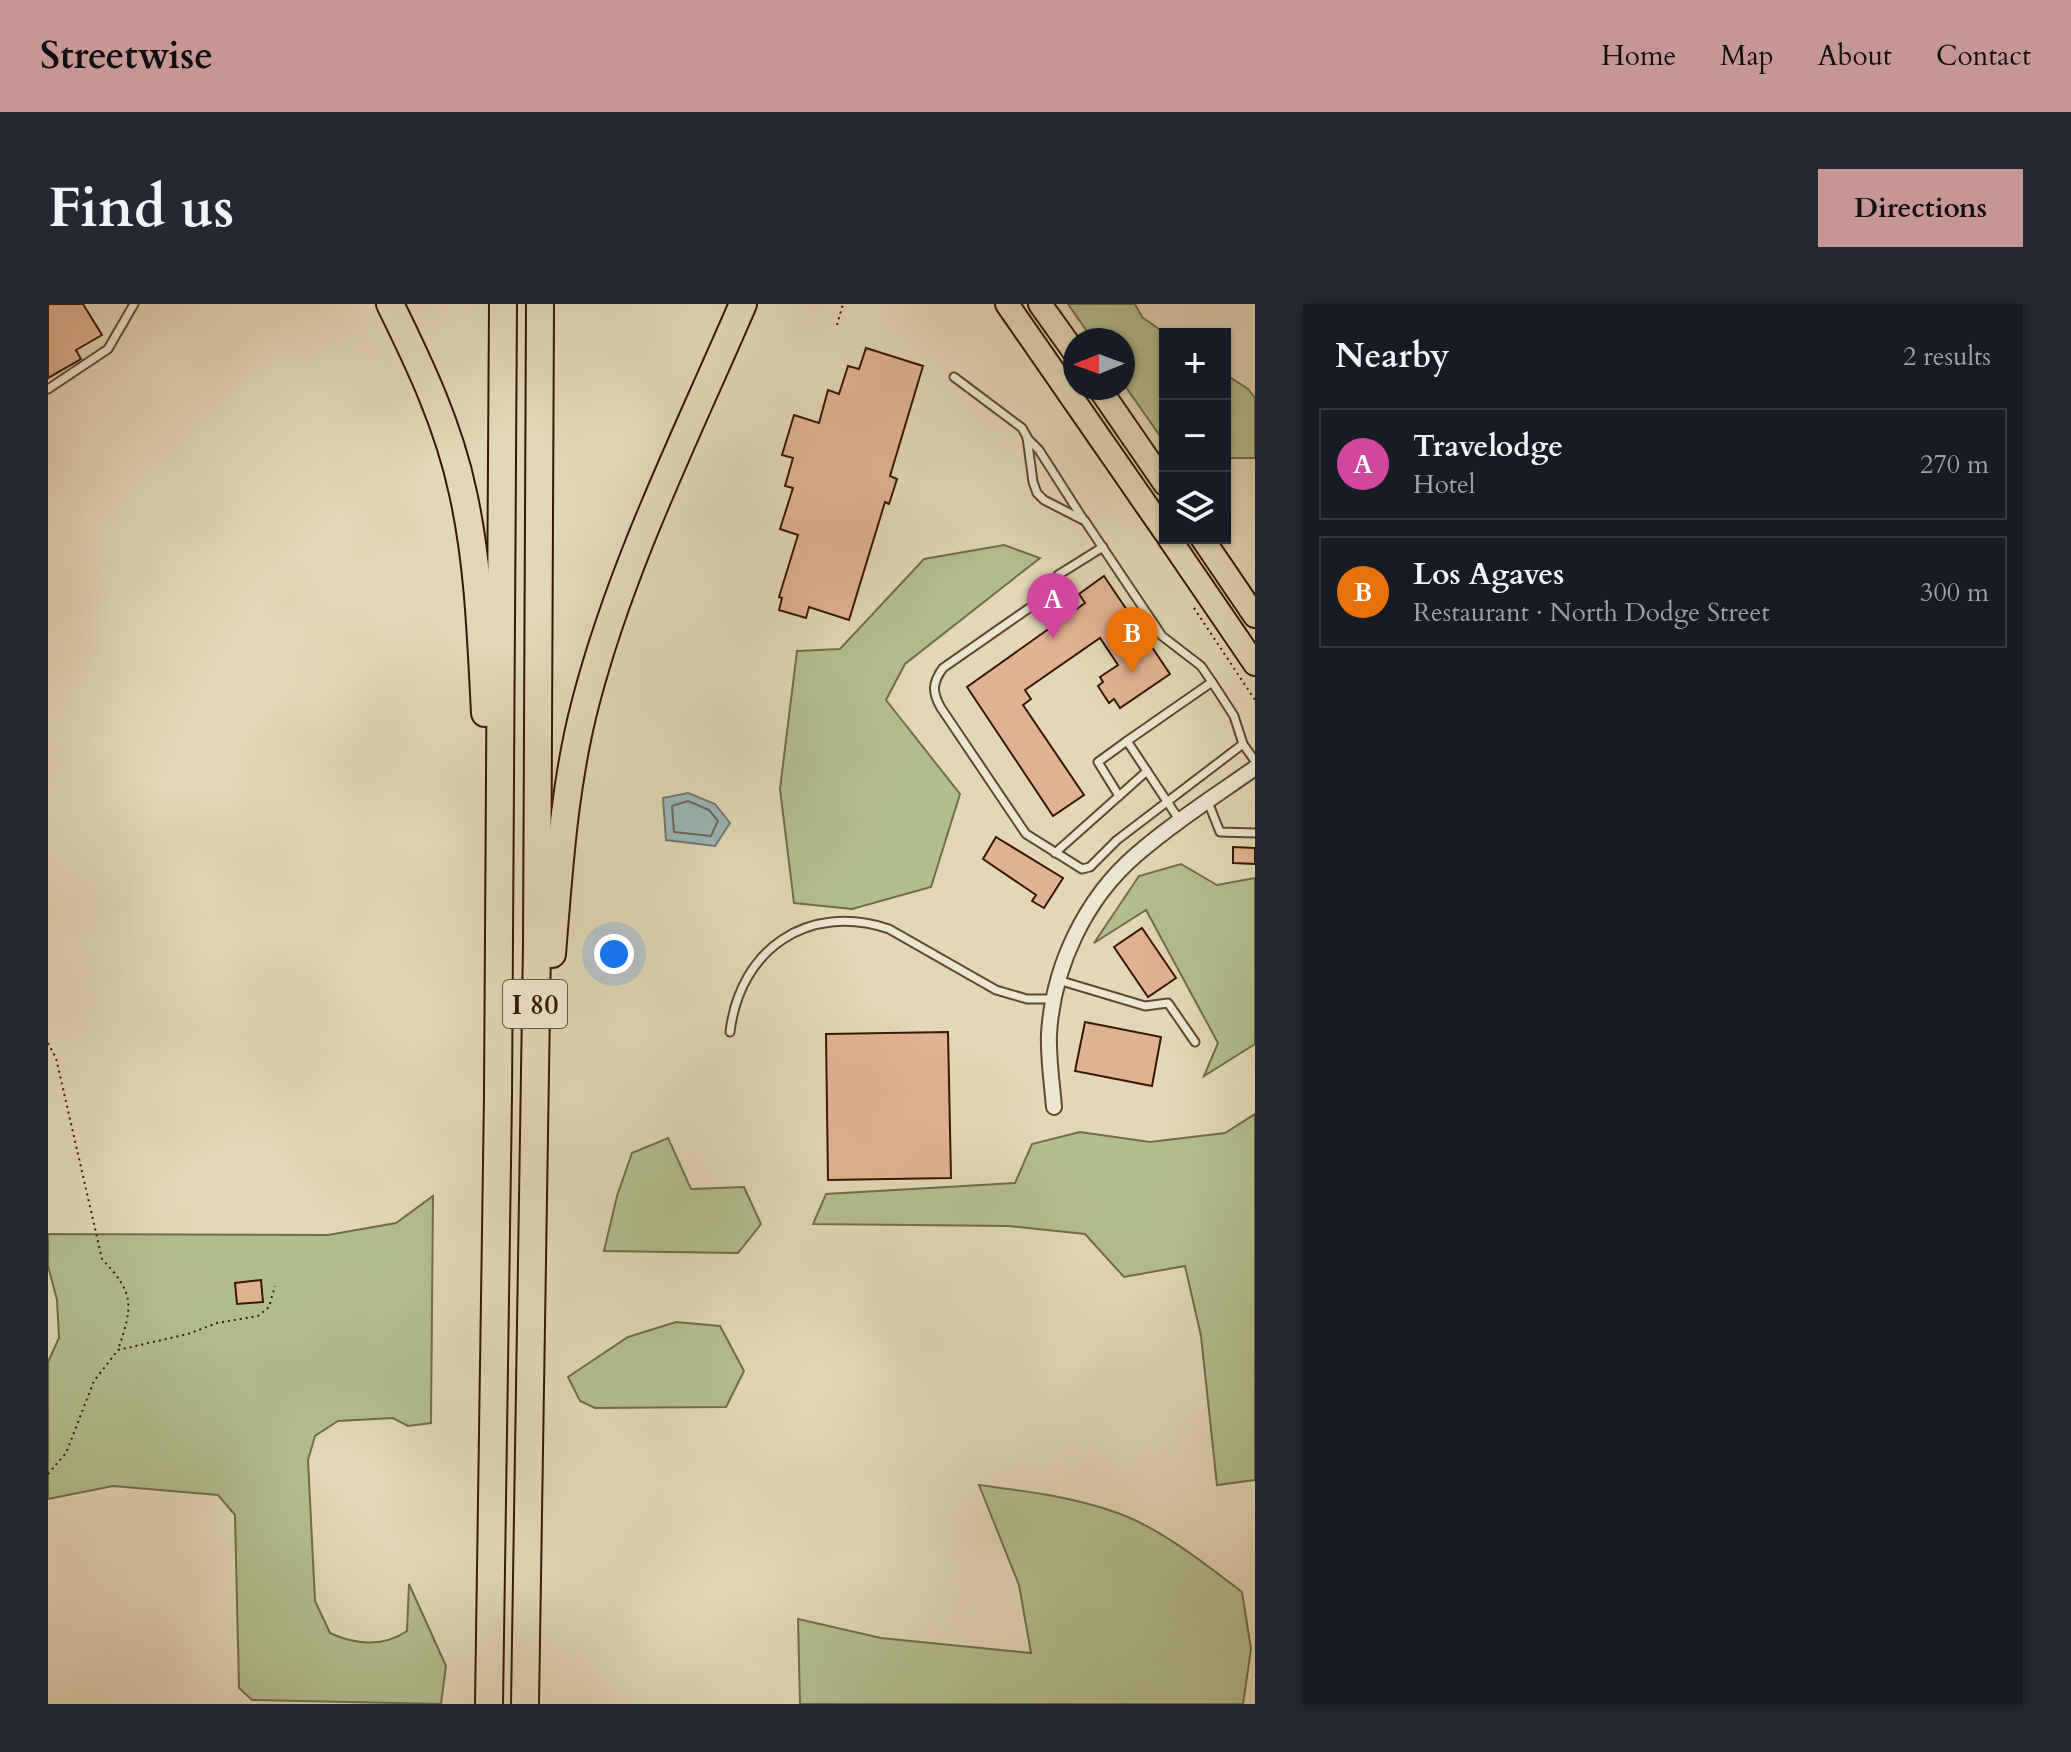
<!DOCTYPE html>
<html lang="en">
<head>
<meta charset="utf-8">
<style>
  :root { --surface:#171b24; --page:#242831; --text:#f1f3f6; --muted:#9ea1a6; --line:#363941; --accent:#c59692 }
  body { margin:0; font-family:Cardo,serif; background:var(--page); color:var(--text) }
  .controls { position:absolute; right:24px; top:24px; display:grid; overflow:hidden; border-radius:0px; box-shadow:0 2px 6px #0004 }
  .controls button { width:72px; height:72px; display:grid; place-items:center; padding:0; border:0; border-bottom:2px solid var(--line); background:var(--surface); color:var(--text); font:40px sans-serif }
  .compass { position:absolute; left:1015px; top:24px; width:72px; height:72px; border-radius:50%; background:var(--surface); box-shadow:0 2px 6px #0004; rotate:269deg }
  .you { position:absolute; left:566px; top:650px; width:28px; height:28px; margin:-20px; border:6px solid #fff; border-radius:50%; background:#1a73e8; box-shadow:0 0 0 12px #1a73e833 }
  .badge { display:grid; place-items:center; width:52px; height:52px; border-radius:50%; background:var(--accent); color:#fff; font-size:26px; font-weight:700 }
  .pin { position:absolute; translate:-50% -66px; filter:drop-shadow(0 2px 4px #0008) }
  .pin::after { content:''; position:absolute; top:42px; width:28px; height:24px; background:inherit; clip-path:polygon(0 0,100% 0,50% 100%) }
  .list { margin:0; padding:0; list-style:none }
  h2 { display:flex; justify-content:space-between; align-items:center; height:104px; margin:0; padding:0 32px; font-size:34px }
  h2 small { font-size:26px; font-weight:400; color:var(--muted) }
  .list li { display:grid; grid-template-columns:52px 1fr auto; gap:24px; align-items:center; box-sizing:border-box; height:112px; margin:0 16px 16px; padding:0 16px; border:2px solid var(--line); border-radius:0px }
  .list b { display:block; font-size:30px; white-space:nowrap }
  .list p { margin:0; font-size:26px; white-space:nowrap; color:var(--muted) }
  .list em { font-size:26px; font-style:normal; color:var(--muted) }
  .icon { flex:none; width:44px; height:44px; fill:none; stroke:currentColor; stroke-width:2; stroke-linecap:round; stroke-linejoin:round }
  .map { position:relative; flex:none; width:1207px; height:1400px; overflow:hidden; border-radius:0px }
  header { display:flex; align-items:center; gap:48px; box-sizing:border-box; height:112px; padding:0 40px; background:var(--accent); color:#111 }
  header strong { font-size:38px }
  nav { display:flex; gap:44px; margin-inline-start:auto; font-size:28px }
  .intro { display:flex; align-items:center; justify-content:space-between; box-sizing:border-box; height:192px; padding:0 48px }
  h1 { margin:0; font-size:56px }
  .button { padding:20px 36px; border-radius:0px; background:var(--accent); color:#111; font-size:28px; font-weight:700 }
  main { display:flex; gap:48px; padding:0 48px }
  aside { flex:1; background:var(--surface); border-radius:0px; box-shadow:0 2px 6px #0004 }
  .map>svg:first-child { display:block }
  .green { fill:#b3be8e; stroke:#746b4a; stroke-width:2 }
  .water { fill:#99b7b8; stroke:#717770; stroke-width:2 }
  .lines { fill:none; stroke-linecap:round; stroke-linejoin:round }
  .shore { stroke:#68685e; stroke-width:2 }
  .building { fill:#e1b292; stroke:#361805; stroke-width:2 }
  .service-casing { stroke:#614831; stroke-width:11 }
  .minor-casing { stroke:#614831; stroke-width:18 }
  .primary-casing { stroke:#361805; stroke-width:26 }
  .motorway-casing { stroke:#361805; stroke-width:30 }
  .path { stroke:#361805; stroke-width:2; stroke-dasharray:2 4; stroke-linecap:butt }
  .service { stroke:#ece5d0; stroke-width:7 }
  .minor { stroke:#ece5d0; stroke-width:14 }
  .primary { stroke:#e2d7b6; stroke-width:22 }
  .motorway { stroke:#e2d7b6; stroke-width:26 }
  .labels { text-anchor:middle; stroke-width:6; stroke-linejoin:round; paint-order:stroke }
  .shield { fill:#ece5d0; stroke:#6d5642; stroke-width:2 }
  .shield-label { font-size:28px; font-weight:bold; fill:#361805 }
</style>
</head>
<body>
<header>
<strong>Streetwise</strong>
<nav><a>Home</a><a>Map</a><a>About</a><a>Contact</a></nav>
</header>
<div class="intro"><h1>Find us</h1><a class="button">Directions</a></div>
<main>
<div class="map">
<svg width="1207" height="1400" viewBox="0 0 1207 1400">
  <rect width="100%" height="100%" fill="#e2d7b6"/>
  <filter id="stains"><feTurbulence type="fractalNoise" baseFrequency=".0025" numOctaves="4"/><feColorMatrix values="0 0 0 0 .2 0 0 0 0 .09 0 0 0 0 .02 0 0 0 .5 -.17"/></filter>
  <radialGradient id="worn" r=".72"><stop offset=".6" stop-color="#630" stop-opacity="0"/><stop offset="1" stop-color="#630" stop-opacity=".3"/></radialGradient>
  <g class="green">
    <polygon points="1020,0 1087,0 1094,13 1118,30 1117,139 1075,79 1075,36 1045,36"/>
    <polygon points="1177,70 1200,85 1207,94 1207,154 1177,154"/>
    <polygon points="956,241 992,254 857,360 838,396 912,490 883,583 804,605 746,599 732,485 749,347 792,345 876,255"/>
    <polygon points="1133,560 1169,581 1207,574 1207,740 1156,772 1170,739 1098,606 1046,639 1091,572"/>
    <polygon points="1207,810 1207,1176 1169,1181 1153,1032 1137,962 1076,973 1037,930 960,922 765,920 778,890 967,879 984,840 1032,828 1102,838 1177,829"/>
    <polygon points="620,834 643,885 696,883 713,920 690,949 556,947 569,892 584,849"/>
    <path d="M385,892L383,1119L360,1122L345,1114L290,1117L267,1132L260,1156L267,1297L282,1329C307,1341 336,1343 359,1327L361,1280L398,1362L393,1400L204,1396L191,1384L187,1211L170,1191L65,1182L0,1195V1058L11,1034L9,996L0,962V930L280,931L348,919Z"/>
    <polygon points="628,1018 672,1022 696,1067 678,1103 547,1104 532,1097 520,1073 580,1033"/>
    <path d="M931,1181C975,1187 1021,1192 1064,1207C1110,1222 1156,1259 1194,1288L1203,1345L1195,1400H752L750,1315L833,1334L983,1349L971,1281Z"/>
  </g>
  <polygon class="water" points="640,489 667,500 682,519 667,542 618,536 615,494"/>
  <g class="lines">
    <polygon class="shore" points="640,497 661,506 670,517 663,532 626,528 624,502"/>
  </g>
  <g class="building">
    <polygon points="0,0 35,0 54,31 28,46 33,55 0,74"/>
    <polygon points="818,44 875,62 842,172 849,175 841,200 837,198 801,316 761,303 758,314 731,306 734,294 731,293 750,231 732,225 745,184 737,182 745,154 734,151 746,111 771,119 780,86 791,90 800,62 811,65"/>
    <polygon points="1056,272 1122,370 1072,404 1066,395 1061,399 1050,382 1055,378 1052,373 1070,361 1052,334 977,386 983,395 975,401 1036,491 1005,512 919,383 1037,299 1031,290"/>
    <polygon points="948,533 1015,574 996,604 984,597 988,591 935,555"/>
    <polygon points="1185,543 1207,544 1207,560 1185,559"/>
    <polygon points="1094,624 1128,674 1100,693 1066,643"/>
    <polygon points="1037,718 1113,733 1104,782 1027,767"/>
    <polygon points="900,728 903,874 780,876 778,730"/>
    <polygon points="213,976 215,998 189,1000 187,979"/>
  </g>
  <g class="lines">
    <defs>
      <g id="service">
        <polyline points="906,73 974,124 979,133 985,178 989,189 996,196 1037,217 1114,332 1153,362 1164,378 1186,412 1195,440 1207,457"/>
        <polyline points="0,85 60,45 86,0"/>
        <polyline points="979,134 991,146 1035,215"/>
        <path d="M1055,243L1010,271L1007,286L895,364C884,379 884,388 893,404L978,530L1034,565L1042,563L1069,536L1195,440"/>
        <polyline points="1079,437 1050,458 1071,492 1099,467"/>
        <polyline points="1160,498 1172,528 1207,529"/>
        <polyline points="1132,517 1079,437 1164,378"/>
        <polyline points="1007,549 1071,492"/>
        <polyline points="1010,676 1097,702 1120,699 1147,738"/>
        <path d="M682,728C692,645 760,598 841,625L948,686L979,695H1006"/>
      </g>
      <path id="minor" d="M1006,803C1004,779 1000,754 1001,730C1005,663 1037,595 1088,551C1125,519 1167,492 1207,464"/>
      <g id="primary">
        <polyline points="959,0 1117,228"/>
        <polyline points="992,0 1027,49"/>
        <polyline points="1051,84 1117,180"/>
        <polyline points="1121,234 1207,360"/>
        <polyline points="1154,234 1207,312"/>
      </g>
      <g id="motorway">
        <path d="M342,0C372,61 401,122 415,189C431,261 433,335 437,409"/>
        <path d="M504,650C511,565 516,480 538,397C574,260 639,130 695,0"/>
        <polyline points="441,1400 450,791 455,0"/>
        <polyline points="477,1400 489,641 492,0"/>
      </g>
    </defs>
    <use href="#service" class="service-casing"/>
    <use href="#minor" class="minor-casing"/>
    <use href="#primary" class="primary-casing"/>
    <use href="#motorway" class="motorway-casing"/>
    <g class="path">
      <polyline points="789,21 795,0"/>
      <polyline points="1146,304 1207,396"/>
      <path d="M0,739L8,754L54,955C87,990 85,1001 70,1046"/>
      <polyline points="0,1170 18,1149 46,1077 70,1046 140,1030 169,1019 210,1012 221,1003 227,982"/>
    </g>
    <use href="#service" class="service"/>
    <use href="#minor" class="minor"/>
    <use href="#primary" class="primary"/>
    <use href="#motorway" class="motorway"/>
  </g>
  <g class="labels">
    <rect class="shield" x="455" y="676" width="64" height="48" rx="6"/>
    <g class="shield-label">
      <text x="487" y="710">I 80</text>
    </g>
  </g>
  <rect width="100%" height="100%" filter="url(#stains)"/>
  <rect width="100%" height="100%" fill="url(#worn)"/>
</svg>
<div class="controls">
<button>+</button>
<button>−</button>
<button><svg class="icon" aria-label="layers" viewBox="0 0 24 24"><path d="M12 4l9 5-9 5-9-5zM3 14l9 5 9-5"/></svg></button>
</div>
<svg class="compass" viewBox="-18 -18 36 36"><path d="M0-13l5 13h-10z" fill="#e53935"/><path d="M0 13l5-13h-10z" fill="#9ea1a6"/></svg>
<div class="you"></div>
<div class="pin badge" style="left:1005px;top:335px;background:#d1479c">A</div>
<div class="pin badge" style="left:1084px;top:369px;background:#e8710a">B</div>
</div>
<aside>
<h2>Nearby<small>2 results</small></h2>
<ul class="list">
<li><span class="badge" style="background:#d1479c">A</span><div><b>Travelodge</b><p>Hotel</p></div><em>270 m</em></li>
<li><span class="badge" style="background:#e8710a">B</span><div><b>Los Agaves</b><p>Restaurant · North Dodge Street</p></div><em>300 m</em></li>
</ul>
</aside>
</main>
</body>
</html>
